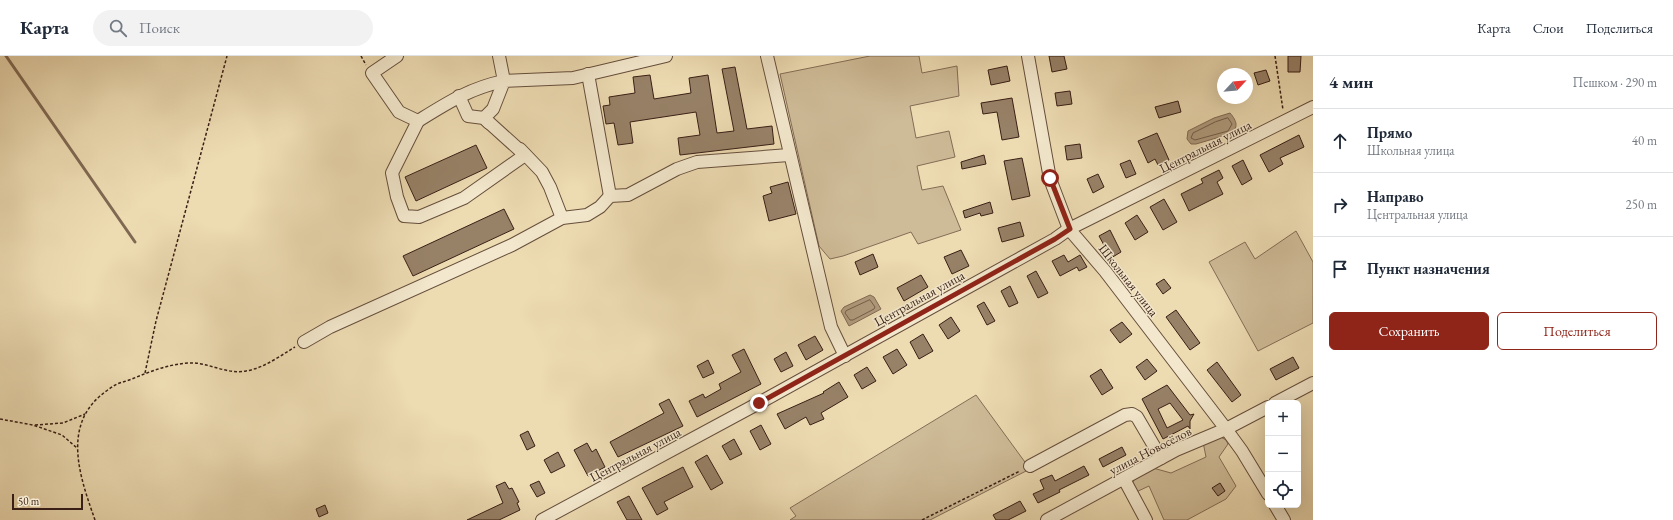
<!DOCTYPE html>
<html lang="ru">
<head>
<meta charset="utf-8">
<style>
  :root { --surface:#fff; --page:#f2f2f3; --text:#1f2937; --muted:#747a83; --line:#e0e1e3; --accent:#8f2418 }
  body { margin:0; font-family:"EB Garamond",serif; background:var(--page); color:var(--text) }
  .controls { position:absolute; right:12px; bottom:12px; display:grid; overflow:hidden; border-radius:6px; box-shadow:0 4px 16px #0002 }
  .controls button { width:36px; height:36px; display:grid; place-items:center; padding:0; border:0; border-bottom:1px solid var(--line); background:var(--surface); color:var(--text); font:20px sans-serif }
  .compass { position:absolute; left:1217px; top:12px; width:36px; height:36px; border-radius:50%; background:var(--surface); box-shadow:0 4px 16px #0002; rotate:64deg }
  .scale { position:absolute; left:12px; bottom:10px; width:71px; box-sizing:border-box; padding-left:4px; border:2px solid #391f15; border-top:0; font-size:11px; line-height:14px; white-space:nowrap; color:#391f15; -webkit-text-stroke:3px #f3e8cd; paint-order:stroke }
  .stop { position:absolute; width:12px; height:12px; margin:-9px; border:3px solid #8f2418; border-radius:50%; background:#fff }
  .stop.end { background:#8f2418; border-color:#fff; box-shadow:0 1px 4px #0008 }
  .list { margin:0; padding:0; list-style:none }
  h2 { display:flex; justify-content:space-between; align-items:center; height:52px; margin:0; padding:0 16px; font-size:17px }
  h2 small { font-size:13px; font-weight:400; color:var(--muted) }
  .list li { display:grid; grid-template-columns:26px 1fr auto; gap:12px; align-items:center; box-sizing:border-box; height:64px; padding:0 16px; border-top:1px solid var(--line) }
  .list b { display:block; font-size:15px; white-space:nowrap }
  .list p { margin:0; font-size:13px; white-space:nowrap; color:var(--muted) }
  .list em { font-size:13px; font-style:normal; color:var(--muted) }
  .actions { display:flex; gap:8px; padding:12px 16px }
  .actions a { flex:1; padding:9px 0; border:1px solid var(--accent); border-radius:6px; text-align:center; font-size:14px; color:var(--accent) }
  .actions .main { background:var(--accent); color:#fff }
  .icon { flex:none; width:22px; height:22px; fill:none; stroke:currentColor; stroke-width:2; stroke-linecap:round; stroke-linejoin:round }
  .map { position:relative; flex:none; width:1313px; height:464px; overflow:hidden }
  header { display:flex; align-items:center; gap:24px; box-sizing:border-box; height:56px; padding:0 20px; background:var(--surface); border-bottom:1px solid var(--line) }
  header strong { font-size:19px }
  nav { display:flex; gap:22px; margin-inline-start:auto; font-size:14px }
  .search { width:280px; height:36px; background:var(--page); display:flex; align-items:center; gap:10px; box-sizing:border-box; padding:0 14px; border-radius:22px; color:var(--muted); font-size:15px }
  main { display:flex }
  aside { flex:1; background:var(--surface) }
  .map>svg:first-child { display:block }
  .green { fill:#cebb97; stroke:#846d56 }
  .water { fill:#b09b7d; stroke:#806953 }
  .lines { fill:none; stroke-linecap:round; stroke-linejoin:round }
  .shore { stroke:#745d49; stroke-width:1 }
  .stream { stroke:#806953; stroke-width:3 }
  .building { fill:#978167; stroke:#391f15; fill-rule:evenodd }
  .minor-casing { stroke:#664e3c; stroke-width:14 }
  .path { stroke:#391f15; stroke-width:1.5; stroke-dasharray:3 2; stroke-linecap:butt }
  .minor { stroke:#f3e8cd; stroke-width:12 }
  .route { stroke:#8f2418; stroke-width:5 }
  .labels { text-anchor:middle; stroke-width:3; stroke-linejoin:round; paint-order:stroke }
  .street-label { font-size:13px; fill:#391f15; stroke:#f3e8cd }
</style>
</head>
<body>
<header>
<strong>Карта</strong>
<div class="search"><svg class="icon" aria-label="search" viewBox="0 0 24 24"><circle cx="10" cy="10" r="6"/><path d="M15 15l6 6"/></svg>Поиск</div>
<nav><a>Карта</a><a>Слои</a><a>Поделиться</a></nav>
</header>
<main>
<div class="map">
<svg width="1313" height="464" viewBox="0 0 1313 464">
  <rect width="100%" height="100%" fill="#eddbb2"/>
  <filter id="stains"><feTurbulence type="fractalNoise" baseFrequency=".005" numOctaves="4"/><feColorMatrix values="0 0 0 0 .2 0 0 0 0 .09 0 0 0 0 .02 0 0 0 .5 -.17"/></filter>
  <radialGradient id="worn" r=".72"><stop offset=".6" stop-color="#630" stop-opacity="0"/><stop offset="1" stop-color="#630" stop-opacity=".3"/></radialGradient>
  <g class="green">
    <polygon points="870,0 919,0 922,17 957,10 959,40 910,50 916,82 949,75 955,101 917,110 922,134 943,130 961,174 918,188 911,176 843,200 830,203 819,190 780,18"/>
    <polygon points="1296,175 1313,206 1313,267 1258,295 1209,206 1245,186 1255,203"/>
    <polygon points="976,339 1030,413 930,464 790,464 796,460 790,452"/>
    <polygon points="1219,380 1226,384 1228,388 1219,401 1236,430 1226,443 1187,464 1164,464 1149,430 1134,437 1131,430 1135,422 1153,412 1171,417 1206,401 1203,386"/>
  </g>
  <g class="water">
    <path d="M1230,57C1237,65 1239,72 1230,78L1196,88H1191L1187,83L1188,75L1214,62Z"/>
    <polygon points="870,239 874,241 881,253 849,270 841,255 844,251"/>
  </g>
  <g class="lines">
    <g class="shore">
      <polygon points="1228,62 1232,68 1228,75 1195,84 1191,82 1193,77 1215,66"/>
      <polygon points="870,244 875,251 874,253 853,264 850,264 845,257 846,255"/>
    </g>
    <polyline class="stream" points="6,0 135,186"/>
  </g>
  <g class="building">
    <polygon points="1049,0 1064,0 1067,13 1052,16"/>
    <polygon points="1288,0 1301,0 1300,16 1288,16"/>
    <polygon points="1007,10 1010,25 991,29 988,14"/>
    <polygon points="735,11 747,73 772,70 774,88 680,99 678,82 700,79 696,56 630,66 633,87 618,89 614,67 606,68 603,50 610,49 609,41 635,37 633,21 650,19 654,43 691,37 689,22 708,19 717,77 734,75 722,13"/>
    <polygon points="1266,14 1270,25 1258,29 1254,17"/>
    <polygon points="1070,35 1072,48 1057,50 1055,37"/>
    <polygon points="1012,42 1019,81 1002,84 997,56 983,58 981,47"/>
    <polygon points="1178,45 1181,56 1159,62 1155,51"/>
    <polygon points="1157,77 1169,104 1158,109 1155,103 1148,107 1138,85"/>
    <polygon points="1299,79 1304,91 1280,102 1283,108 1269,116 1260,99"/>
    <polygon points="1080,88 1082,102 1067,104 1065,90"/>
    <polygon points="476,89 487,112 416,145 405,121"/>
    <polygon points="984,99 986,108 962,113 961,106"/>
    <polygon points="1022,102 1030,140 1012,144 1004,105"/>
    <polygon points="1130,104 1136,118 1126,122 1120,108"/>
    <polygon points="1243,104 1252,123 1242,129 1232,110"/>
    <polygon points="1219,114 1223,122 1217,126 1223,138 1189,155 1181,138 1203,127 1201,123"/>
    <polygon points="1098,118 1104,131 1093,137 1087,123"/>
    <polygon points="788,126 796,158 769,165 763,140 772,137 770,131"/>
    <polygon points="1164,143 1177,166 1163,174 1150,151"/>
    <polygon points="990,146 993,157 981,160 980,157 965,162 963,155"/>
    <polygon points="504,153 514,173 413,220 403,200"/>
    <polygon points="1137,159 1148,176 1135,184 1125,167"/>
    <polygon points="1020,166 1024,180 1002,186 998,172"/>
    <polygon points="1110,174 1121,196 1111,202 1099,180"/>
    <polygon points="961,194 969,210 952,218 944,201"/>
    <polygon points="873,198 878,211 860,219 855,206"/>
    <polygon points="1064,199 1068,206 1080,199 1087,211 1079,215 1077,211 1060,220 1052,205"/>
    <polygon points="1036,215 1048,237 1038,242 1027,220"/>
    <polygon points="921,219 928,231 904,245 897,232"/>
    <polygon points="1164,223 1171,232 1163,238 1156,228"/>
    <polygon points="1010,230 1018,247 1009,251 1001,235"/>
    <polygon points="984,246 995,265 987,269 977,250"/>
    <polygon points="1176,254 1200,287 1190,294 1166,261"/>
    <polygon points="951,261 960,275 948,283 939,269"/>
    <polygon points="1122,266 1132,278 1120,287 1110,274"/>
    <polygon points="923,278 933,295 919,303 910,286"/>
    <polygon points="815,280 823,294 806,304 798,289"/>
    <polygon points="744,293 761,328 697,361 689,345 703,338 705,342 721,333 719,328 741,316 732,299"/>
    <polygon points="897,293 907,309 893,318 883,301"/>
    <polygon points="786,296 793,310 781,316 774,303"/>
    <polygon points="1293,301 1299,312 1276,324 1270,313"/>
    <polygon points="1147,303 1157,315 1145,324 1136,311"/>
    <polygon points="708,304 714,317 703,322 697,310"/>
    <polygon points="1217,306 1241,339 1232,346 1207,314"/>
    <polygon points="867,311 876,325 862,333 854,319"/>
    <polygon points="1101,313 1113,332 1102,339 1090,320"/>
    <polygon points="839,326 848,341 821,357 824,363 810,369 806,361 785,373 777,358 824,337 823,336"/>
    <path d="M1167,329L1190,359L1194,358L1190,365V373L1188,370L1163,383L1142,343ZM1170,347L1183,364L1167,372L1158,353Z"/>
    <polygon points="669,343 683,370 618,401 610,386 664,357 659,348"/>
    <polygon points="761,369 771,388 760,394 750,375"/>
    <polygon points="528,375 535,390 527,394 520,379"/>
    <polygon points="734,383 742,398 730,404 722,390"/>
    <polygon points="587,387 592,396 596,393 605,411 588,420 574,394"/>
    <polygon points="1122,391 1126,399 1103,411 1099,403"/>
    <polygon points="558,396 565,410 551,417 544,404"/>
    <polygon points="707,399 723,427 711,434 695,406"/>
    <polygon points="1084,410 1089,419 1059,434 1060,436 1038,447 1033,438 1044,433 1040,424 1052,419 1055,425"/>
    <polygon points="683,411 693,431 664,446 668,453 657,459 642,432"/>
    <polygon points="539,425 545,437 537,441 530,429"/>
    <polygon points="505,426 509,433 512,432 519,446 517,447 520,454 499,464 467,464 503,447 496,430"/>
    <polygon points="1220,427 1225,435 1218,440 1212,432"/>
    <polygon points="629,440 642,464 627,464 617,446"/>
    <polygon points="1020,445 1026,455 1008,464 996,464 993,459"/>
    <polygon points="325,449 328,457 319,461 316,453"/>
  </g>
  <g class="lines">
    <defs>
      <g id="minor">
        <polyline points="397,0 372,17 399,56 418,65 392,117 397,141 404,160 419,161 464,142 525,99 484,62 493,53 504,25 573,22 666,0"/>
        <polyline points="767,0 831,271 845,300"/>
        <polyline points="1028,0 1050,123 1069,173 1105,215 1226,373 1242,395 1268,438"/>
        <polyline points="588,18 610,140"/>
        <polyline points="459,40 468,60 484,62 489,67"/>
        <path d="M418,65C447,47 470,32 504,25L499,0"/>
        <polyline points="520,93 542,116 550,131 562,162"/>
        <polyline points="304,286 330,271 512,189 562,162 587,159 600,151 610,140 628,139 677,113 697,106 789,99"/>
        <polyline points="1275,347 1313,327"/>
        <polyline points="1030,410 1125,359 1132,358 1137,361 1161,402"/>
        <polyline points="1124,423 1146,464"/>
        <polyline points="1275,449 1284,464"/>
        <polyline points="542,464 759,347 1055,183 1069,173 1313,51"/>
        <polyline points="1047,464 1176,394 1226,373 1268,351"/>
      </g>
    </defs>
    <use href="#minor" class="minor-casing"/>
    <g class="path">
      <polyline points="361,0 366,9"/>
      <polyline points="1275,0 1283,54"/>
      <polyline points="145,317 156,265 227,0"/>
      <polyline points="0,363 33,369 62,379 77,392"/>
      <polyline points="35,369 63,367 85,358"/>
      <path d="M95,464C81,424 62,373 100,340C105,336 111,331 117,328C122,326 127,325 132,323C151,315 169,308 190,307C208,306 227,319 246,315C264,312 280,300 295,291"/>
      <polyline points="922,464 1020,415"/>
    </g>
    <use href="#minor" class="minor"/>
  </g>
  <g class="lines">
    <polyline class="route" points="759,347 1055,183 1070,173 1050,122"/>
  </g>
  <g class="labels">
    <g class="street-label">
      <text transform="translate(1205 90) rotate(-27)" y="5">Центральная улица</text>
      <text transform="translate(1129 224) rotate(52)" y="5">Школьная улица</text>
      <text transform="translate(919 242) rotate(-29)" y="5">Центральная улица</text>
      <text transform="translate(1150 394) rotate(-27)" y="5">улица Новосёлов</text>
      <text transform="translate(635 398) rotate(-28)" y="5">Центральная улица</text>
    </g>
  </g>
  <rect width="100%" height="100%" filter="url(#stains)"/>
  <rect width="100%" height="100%" fill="url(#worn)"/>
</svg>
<div class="controls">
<button>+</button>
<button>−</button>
<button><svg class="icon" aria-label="locate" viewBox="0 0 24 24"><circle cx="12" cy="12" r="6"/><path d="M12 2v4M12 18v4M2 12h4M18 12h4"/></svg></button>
</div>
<svg class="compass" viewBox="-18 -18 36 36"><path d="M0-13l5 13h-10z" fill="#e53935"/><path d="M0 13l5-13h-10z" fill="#747a83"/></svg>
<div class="scale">50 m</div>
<div class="stop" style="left:1050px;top:122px"></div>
<div class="stop end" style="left:759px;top:347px"></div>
</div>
<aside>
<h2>4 мин<small>Пешком · 290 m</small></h2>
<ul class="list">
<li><svg class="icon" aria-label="ahead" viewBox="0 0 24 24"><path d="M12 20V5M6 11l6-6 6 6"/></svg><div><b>Прямо</b><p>Школьная улица</p></div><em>40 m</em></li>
<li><svg class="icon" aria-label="right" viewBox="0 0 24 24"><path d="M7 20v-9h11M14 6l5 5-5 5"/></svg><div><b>Направо</b><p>Центральная улица</p></div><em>250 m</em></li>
<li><svg class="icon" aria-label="arrive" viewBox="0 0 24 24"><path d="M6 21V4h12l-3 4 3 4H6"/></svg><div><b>Пункт назначения</b></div></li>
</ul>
<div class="actions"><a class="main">Сохранить</a><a>Поделиться</a></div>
</aside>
</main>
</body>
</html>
